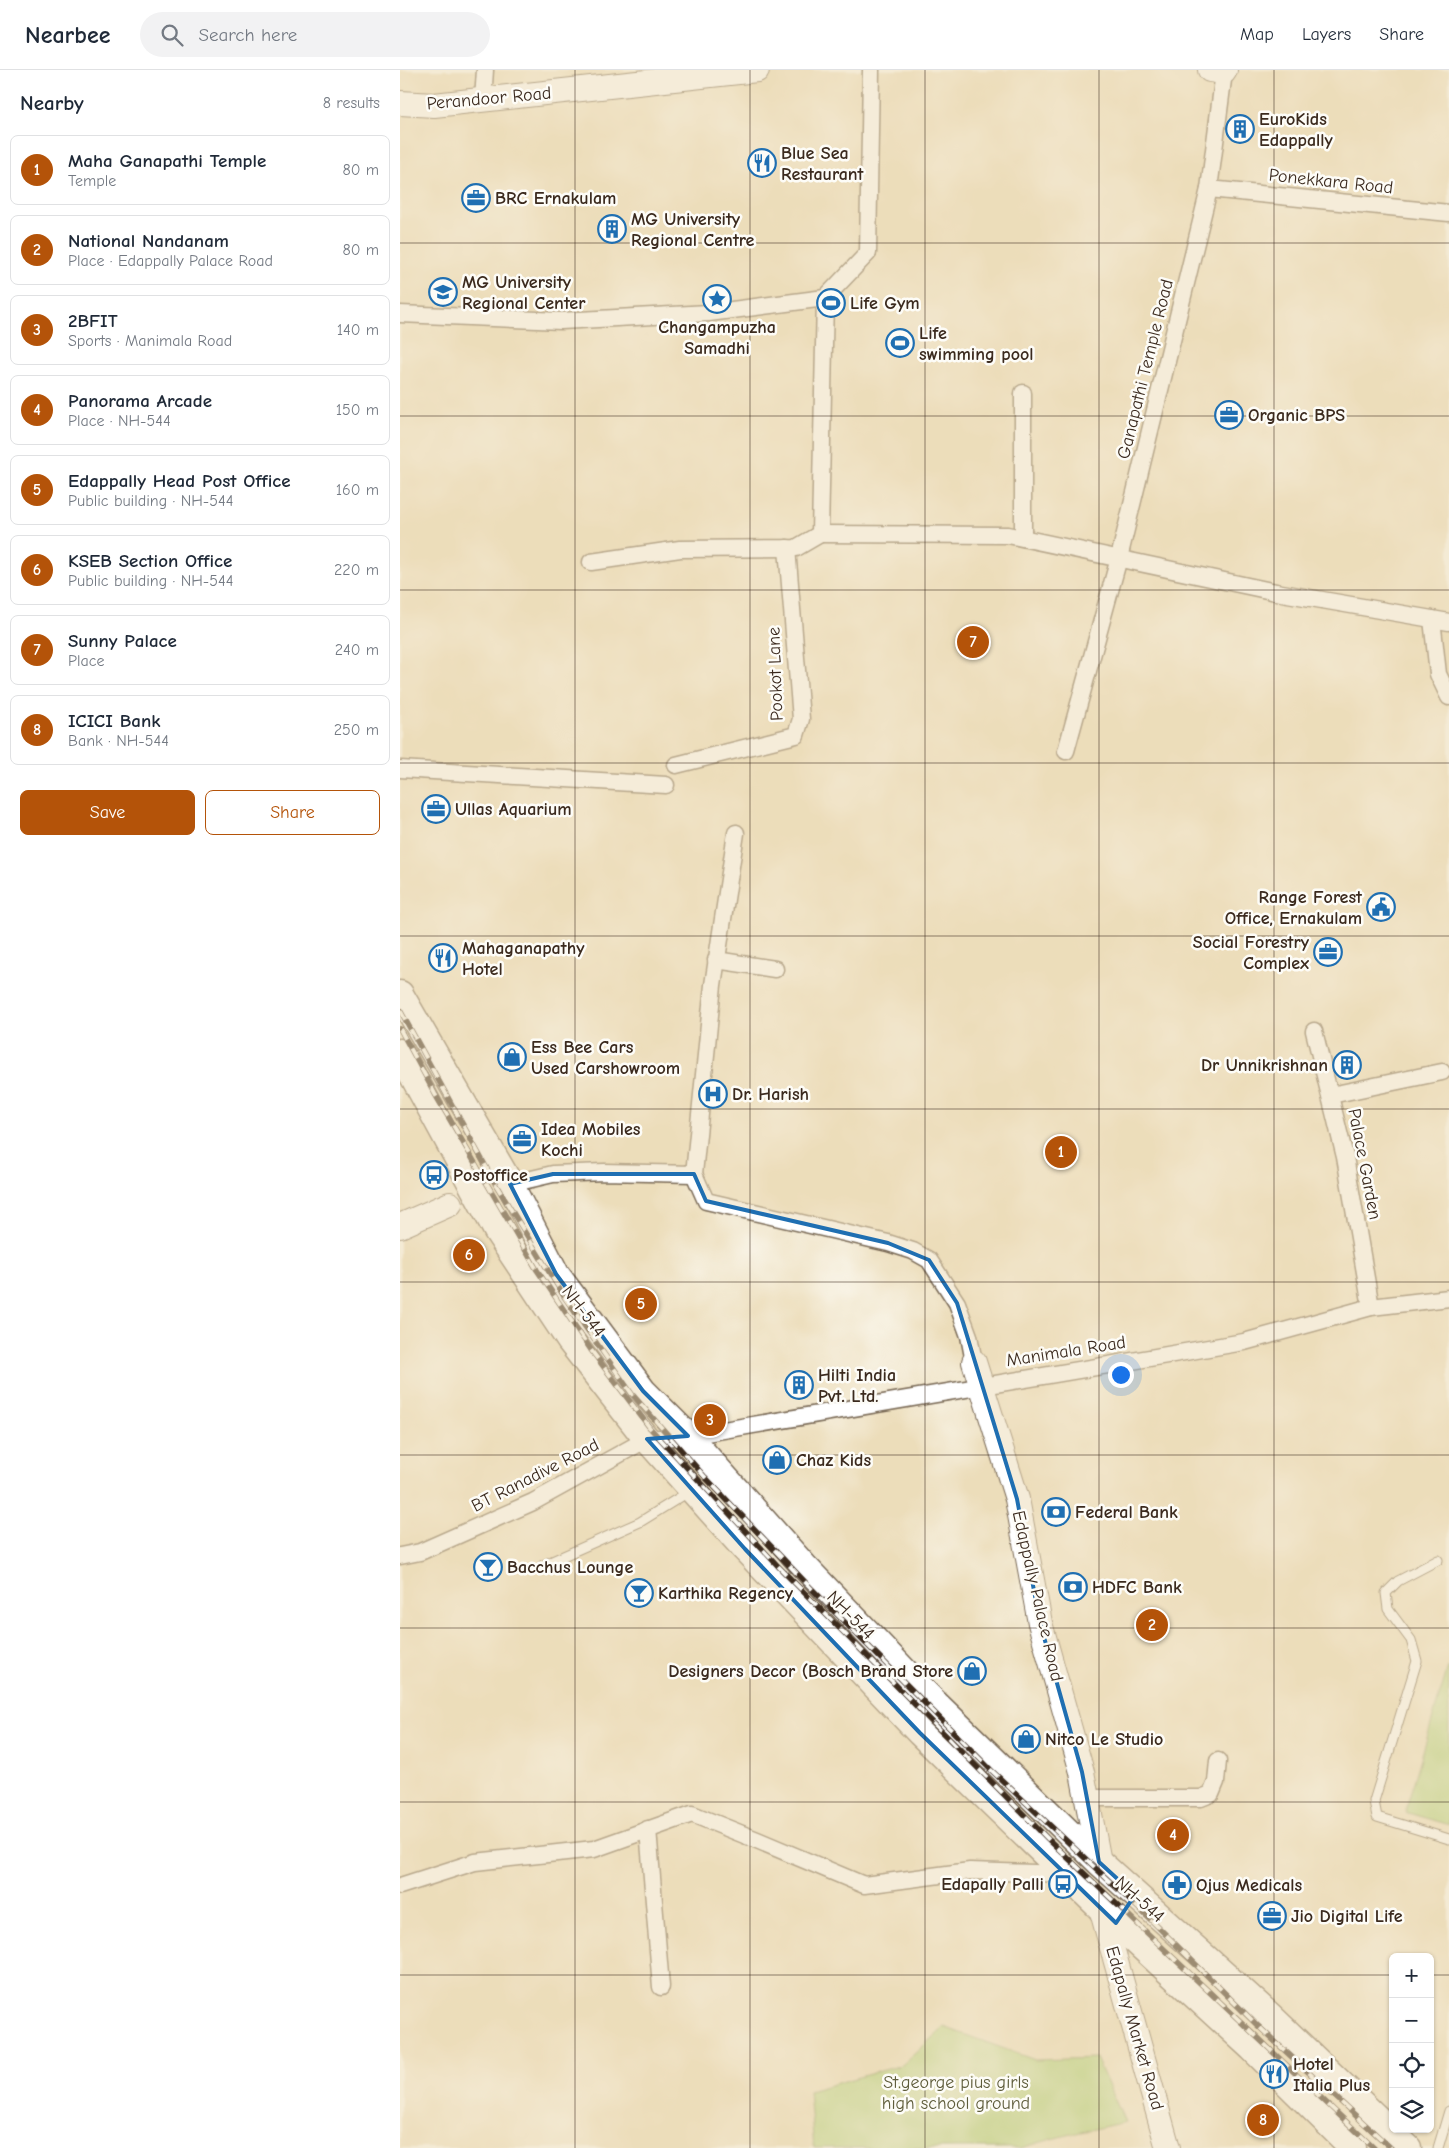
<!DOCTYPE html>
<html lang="en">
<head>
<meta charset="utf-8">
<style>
  :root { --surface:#fff; --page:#f2f2f3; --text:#1f2937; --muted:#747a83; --line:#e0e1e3; --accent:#b45309 }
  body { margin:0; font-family:"Comic Neue",sans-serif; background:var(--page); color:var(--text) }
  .controls { position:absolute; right:15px; bottom:15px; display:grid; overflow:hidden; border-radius:8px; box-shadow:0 1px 4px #0004 }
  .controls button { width:45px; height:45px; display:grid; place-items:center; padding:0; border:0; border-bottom:1px solid var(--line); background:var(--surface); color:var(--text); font:25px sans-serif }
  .you { position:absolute; left:720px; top:1304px; width:18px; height:18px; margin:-12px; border:4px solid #fff; border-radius:50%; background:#1a73e8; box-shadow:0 0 0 8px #1a73e833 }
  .badge { display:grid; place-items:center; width:32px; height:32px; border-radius:50%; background:var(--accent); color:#fff; font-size:16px; font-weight:700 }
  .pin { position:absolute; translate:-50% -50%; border:2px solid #fff; box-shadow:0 1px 5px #0006 }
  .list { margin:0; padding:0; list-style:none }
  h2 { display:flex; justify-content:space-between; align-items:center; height:65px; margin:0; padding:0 20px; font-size:21px }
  h2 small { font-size:16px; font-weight:400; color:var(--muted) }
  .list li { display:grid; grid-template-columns:32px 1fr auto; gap:15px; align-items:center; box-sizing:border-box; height:70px; margin:0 10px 10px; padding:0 10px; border:1px solid var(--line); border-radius:8px }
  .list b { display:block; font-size:19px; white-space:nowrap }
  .list p { margin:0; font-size:16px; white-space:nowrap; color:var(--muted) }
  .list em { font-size:16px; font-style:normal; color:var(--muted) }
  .actions { display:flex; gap:10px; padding:15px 20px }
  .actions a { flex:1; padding:11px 0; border:1px solid var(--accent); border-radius:8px; text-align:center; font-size:18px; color:var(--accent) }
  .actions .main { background:var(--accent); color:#fff }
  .icon { flex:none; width:28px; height:28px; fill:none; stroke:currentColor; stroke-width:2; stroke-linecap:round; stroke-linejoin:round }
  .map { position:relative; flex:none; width:1049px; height:2078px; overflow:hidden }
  header { display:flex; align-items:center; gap:30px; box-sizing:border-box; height:70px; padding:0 25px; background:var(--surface); border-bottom:1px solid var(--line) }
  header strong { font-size:24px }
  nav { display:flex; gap:28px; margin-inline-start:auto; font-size:18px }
  .search { width:350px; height:45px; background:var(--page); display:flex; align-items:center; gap:12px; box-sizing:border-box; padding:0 18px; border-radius:28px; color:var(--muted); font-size:19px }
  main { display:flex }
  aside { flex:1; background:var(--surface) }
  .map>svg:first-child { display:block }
  .green { fill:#b0d27a; stroke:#767e4c }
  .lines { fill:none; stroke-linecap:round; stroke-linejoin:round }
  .lane-casing { stroke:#796955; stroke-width:11 }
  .street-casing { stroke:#796955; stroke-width:19 }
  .secondary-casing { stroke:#796955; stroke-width:26 }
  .primary-casing { stroke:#796955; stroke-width:29 }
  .lane { stroke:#fff; stroke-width:9 }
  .street { stroke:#fff; stroke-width:16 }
  .secondary { stroke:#fff; stroke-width:24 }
  .primary { stroke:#fff; stroke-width:26 }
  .rail-casing { stroke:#3b2a1e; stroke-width:5.5 }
  .rail { stroke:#fdfcf7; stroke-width:4; stroke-dasharray:11; stroke-linecap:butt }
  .marked { fill:none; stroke:#1f6fb2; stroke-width:4; stroke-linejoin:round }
  .grid { fill:none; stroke:#3b2a1e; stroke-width:1; stroke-opacity:0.55 }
  .labels { text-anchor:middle; stroke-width:5; stroke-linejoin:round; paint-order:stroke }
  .street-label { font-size:18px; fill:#3b2a1e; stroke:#fdfcf7 }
  .poi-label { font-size:18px; font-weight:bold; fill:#3b2a1e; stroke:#fdfcf7; text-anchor:start }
  .park-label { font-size:18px; fill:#5e5c3a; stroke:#fdfcf7 }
</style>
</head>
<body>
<header>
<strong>Nearbee</strong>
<div class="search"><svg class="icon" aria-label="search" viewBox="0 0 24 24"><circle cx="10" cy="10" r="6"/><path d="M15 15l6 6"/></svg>Search here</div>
<nav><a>Map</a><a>Layers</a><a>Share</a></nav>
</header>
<main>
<aside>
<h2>Nearby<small>8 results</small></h2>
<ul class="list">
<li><span class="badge">1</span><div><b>Maha Ganapathi Temple</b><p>Temple</p></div><em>80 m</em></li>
<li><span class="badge">2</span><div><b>National Nandanam</b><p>Place · Edappally Palace Road</p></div><em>80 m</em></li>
<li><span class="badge">3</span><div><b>2BFIT</b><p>Sports · Manimala Road</p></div><em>140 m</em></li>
<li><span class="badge">4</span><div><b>Panorama Arcade</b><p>Place · NH-544</p></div><em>150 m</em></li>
<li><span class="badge">5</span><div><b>Edappally Head Post Office</b><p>Public building · NH-544</p></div><em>160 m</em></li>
<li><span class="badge">6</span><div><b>KSEB Section Office</b><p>Public building · NH-544</p></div><em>220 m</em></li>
<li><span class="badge">7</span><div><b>Sunny Palace</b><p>Place</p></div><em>240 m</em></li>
<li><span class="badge">8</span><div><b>ICICI Bank</b><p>Bank · NH-544</p></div><em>250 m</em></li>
</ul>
<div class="actions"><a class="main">Save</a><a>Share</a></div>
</aside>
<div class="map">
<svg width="1049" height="2078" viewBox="0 0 1049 2078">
  <rect width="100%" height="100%" fill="#fdfcf7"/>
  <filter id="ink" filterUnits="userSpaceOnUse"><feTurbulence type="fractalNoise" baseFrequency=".02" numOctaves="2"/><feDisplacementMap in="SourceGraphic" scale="10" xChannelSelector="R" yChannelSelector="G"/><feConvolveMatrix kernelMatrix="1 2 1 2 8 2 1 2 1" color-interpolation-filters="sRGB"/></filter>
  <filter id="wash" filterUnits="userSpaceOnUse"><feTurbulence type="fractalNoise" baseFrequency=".0096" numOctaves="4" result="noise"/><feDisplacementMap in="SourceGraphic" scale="20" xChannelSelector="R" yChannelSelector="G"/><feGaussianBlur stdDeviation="1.12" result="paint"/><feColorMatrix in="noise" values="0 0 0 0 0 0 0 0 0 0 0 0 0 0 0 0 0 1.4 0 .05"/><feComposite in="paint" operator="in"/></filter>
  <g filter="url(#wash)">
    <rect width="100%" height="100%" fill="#ecddba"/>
    <g class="green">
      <polygon points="1048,1597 1049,1598 1049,1755 1005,1742"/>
      <polygon points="544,1957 635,1990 696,1988 725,2052 659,2067 621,2078 414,2078 409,2021 502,1995"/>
    </g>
  </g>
  <g filter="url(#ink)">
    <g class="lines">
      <defs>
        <g id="lane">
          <polyline points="1038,1490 998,1511 986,1523 988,1539 1011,1570 1017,1591 974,1731 977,1747 1049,1769"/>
          <polyline points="143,1495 240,1452 290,1421"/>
          <polyline points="1038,2078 1049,2041"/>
        </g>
        <g id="street">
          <polyline points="83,30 85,0"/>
          <polyline points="809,119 1049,143"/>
          <polyline points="425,228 468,183 471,0"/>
          <polyline points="0,244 161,251 309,243 425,228 420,464"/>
          <polyline points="420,464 608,465 876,522 1049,552"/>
          <polyline points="623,467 623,323"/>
          <polyline points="191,492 280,479 396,478 420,464"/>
          <polyline points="1032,549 1038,604 1049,627"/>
          <polyline points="666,681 719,488 809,119 824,2"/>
          <polyline points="276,695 396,665 401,649 387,478"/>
          <polyline points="0,699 266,715"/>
          <polyline points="316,890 375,899"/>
          <polyline points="914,961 945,1087 971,1237"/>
          <polyline points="931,1025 1042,1002"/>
          <polyline points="294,1104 306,1131 488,1173 513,1181 529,1190 557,1233 569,1266 574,1292"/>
          <polyline points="110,1114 153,1104 204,1102 294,1104 313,915 336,763"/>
          <polyline points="0,1486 20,1482 133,1432 247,1369 288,1366 844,1272 971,1237 1049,1228"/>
          <polyline points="686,1728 801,1728 811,1724 816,1712 818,1691"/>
          <polyline points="248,1759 261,1917"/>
          <polyline points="0,1816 75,1792 194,1779 292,1744 357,1770 464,1815 570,1801 668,1804"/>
        </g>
        <g id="secondary">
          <polyline points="810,0 824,2 825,0"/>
          <polyline points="0,33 34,35 357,0"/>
          <polyline points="0,1156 50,1134"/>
          <polyline points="574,1292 617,1429 640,1553 682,1702 699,1792"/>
          <polyline points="701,1838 768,2078"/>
        </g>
        <g id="primary">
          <polyline points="0,924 110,1114 156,1204 243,1321 288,1366 404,1496 533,1631 699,1792 869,1945 1008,2078"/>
          <polyline points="0,982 97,1161 170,1271 245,1367 345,1479 520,1663 716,1853 852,1978 953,2078"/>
        </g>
      </defs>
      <use href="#lane" class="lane-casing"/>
      <use href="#street" class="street-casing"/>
      <use href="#secondary" class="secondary-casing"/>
      <use href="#primary" class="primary-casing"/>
      <use href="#lane" class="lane"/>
      <use href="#street" class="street"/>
      <use href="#secondary" class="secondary"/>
      <use href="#primary" class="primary"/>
      <defs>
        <g id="rail">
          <polyline points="0,940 96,1115 165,1228 232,1324 305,1407 406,1513 591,1700 753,1852 857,1955 991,2078"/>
          <polyline points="0,959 35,1024 137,1200 191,1280 250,1358 378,1496 648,1769 974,2078"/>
        </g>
      </defs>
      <use href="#rail" class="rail-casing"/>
      <use href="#rail" class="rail"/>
    </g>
  </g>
  <path d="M0 0H1049V2078H0ZM153,1104H294L306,1131L488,1173L529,1190L557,1233L617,1429L640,1553L682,1702L699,1792L735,1825L716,1853L520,1663L345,1479L247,1369L288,1366L243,1321L156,1204L110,1114Z" fill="#ecddba" fill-opacity=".55" fill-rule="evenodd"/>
  <path class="marked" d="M153,1104H294L306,1131L488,1173L529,1190L557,1233L617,1429L640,1553L682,1702L699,1792L735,1825L716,1853L520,1663L345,1479L247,1369L288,1366L243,1321L156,1204L110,1114Z"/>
  <path class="grid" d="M175,0V2078M350,0V2078M525,0V2078M699,0V2078M874,0V2078M0,173H1049M0,346H1049M0,520H1049M0,693H1049M0,866H1049M0,1039H1049M0,1212H1049M0,1385H1049M0,1558H1049M0,1732H1049M0,1905H993M1030,1905H1049"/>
  <defs>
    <symbol id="building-ring" viewBox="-11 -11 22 22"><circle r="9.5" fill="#fdfcf7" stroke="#1f6fb2" stroke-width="1.5"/><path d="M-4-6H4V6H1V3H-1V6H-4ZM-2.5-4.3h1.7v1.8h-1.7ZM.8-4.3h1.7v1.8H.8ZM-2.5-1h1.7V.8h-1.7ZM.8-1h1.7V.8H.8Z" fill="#1f6fb2"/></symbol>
    <symbol id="restaurant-ring" viewBox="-11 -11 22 22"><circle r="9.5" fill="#fdfcf7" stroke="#1f6fb2" stroke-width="1.5"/><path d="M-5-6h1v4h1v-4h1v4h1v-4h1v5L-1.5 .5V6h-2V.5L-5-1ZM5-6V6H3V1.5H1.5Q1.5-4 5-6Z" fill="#1f6fb2"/></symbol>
    <symbol id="office-ring" viewBox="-11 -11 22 22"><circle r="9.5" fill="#fdfcf7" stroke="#1f6fb2" stroke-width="1.5"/><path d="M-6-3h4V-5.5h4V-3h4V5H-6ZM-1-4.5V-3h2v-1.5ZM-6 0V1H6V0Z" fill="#1f6fb2"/></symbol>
    <symbol id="university-ring" viewBox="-11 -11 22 22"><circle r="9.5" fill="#fdfcf7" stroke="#1f6fb2" stroke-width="1.5"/><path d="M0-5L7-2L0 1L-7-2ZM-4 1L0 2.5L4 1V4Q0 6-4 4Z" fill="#1f6fb2"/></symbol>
    <symbol id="sight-ring" viewBox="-11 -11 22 22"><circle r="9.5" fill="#fdfcf7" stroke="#1f6fb2" stroke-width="1.5"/><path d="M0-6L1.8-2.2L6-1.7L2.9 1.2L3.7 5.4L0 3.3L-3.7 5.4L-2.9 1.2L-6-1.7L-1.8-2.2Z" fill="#1f6fb2"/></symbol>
    <symbol id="stadium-ring" viewBox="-11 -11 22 22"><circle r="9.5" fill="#fdfcf7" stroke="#1f6fb2" stroke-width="1.5"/><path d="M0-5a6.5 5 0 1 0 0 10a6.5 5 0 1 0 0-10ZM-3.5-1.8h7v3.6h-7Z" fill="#1f6fb2"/></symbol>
    <symbol id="civic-ring" viewBox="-11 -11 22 22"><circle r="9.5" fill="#fdfcf7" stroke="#1f6fb2" stroke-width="1.5"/><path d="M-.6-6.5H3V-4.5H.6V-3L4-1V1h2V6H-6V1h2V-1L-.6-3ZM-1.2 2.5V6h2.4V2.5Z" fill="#1f6fb2"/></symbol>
    <symbol id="shop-ring" viewBox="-11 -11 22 22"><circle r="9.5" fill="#fdfcf7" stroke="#1f6fb2" stroke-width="1.5"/><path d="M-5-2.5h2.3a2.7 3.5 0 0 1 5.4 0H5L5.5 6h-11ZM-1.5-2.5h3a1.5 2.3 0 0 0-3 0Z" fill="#1f6fb2"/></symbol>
    <symbol id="hospital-ring" viewBox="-11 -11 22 22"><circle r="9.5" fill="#fdfcf7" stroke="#1f6fb2" stroke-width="1.5"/><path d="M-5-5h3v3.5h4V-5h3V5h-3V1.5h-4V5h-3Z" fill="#1f6fb2"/></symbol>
    <symbol id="bus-ring" viewBox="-11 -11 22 22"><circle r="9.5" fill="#fdfcf7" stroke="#1f6fb2" stroke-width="1.5"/><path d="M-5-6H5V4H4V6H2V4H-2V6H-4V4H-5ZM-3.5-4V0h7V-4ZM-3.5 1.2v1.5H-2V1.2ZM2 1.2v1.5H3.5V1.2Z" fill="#1f6fb2"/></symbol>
    <symbol id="bank-ring" viewBox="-11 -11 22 22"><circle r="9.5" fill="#fdfcf7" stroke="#1f6fb2" stroke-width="1.5"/><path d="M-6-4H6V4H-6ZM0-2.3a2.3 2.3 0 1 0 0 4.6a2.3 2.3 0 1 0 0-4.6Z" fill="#1f6fb2"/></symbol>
    <symbol id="bar-ring" viewBox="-11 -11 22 22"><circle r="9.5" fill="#fdfcf7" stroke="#1f6fb2" stroke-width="1.5"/><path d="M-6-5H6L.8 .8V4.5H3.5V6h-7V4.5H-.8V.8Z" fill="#1f6fb2"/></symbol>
    <symbol id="pharmacy-ring" viewBox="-11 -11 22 22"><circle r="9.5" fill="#fdfcf7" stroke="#1f6fb2" stroke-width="1.5"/><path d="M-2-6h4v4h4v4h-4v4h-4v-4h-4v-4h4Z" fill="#1f6fb2"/></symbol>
  </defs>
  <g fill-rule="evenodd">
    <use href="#building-ring" x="824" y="43" width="32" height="32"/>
    <use href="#restaurant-ring" x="346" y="77" width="32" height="32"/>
    <use href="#office-ring" x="60" y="112" width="32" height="32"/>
    <use href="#building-ring" x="196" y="143" width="32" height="32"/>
    <use href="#university-ring" x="27" y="206" width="32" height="32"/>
    <use href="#sight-ring" x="301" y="213" width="32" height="32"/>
    <use href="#stadium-ring" x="415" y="217" width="32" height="32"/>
    <use href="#stadium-ring" x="484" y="257" width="32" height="32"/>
    <use href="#office-ring" x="813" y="329" width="32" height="32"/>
    <use href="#office-ring" x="20" y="723" width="32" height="32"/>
    <use href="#civic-ring" x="965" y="821" width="32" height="32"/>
    <use href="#office-ring" x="912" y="866" width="32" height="32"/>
    <use href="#restaurant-ring" x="27" y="872" width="32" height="32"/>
    <use href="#shop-ring" x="96" y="971" width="32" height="32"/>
    <use href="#building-ring" x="931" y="979" width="32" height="32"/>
    <use href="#hospital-ring" x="297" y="1008" width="32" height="32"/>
    <use href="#office-ring" x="106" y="1053" width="32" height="32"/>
    <use href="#bus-ring" x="18" y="1089" width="32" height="32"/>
    <use href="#building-ring" x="383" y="1299" width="32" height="32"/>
    <use href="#shop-ring" x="361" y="1374" width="32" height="32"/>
    <use href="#bank-ring" x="640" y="1426" width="32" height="32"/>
    <use href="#bar-ring" x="72" y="1481" width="32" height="32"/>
    <use href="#bank-ring" x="657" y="1501" width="32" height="32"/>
    <use href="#bar-ring" x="223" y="1507" width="32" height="32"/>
    <use href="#shop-ring" x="556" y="1585" width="32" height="32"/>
    <use href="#shop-ring" x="610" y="1653" width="32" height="32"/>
    <use href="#bus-ring" x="647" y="1798" width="32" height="32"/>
    <use href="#pharmacy-ring" x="761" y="1799" width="32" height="32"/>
    <use href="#office-ring" x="856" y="1830" width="32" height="32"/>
    <use href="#restaurant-ring" x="858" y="1988" width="32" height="32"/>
  </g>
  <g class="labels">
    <g class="street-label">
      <text transform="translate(89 28) rotate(-5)" y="6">Perandoor Road</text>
      <text transform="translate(931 111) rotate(6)" y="6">Ponekkara Road</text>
      <text transform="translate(745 299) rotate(-76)" y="6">Ganapathi Temple Road</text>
      <text transform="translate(375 604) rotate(-92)" y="6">Pookot Lane</text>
      <text transform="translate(965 1094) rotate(79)" y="6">Palace Garden</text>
      <text transform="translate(184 1241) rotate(53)" y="6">NH-544</text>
      <text transform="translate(666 1281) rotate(-9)" y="6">Manimala Road</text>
      <text transform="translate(135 1405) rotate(-27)" y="6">BT Ranadive Road</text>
      <text transform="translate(638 1526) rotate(77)" y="6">Edappally Palace Road</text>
      <text transform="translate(451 1545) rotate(46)" y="6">NH-544</text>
      <text transform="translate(740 1829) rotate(42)" y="6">NH-544</text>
      <text transform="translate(735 1958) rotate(74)" y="6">Edapally Market Road</text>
    </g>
    <g class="poi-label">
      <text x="859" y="55">EuroKids<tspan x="859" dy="21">Edappally</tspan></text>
      <text x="381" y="89">Blue Sea<tspan x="381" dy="21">Restaurant</tspan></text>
      <text x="95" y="134">BRC Ernakulam</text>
      <text x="231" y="155">MG University<tspan x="231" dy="21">Regional Centre</tspan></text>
      <text x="62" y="218">MG University<tspan x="62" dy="21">Regional Center</tspan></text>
      <text x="450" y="239">Life Gym</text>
      <text x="317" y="263" text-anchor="middle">Changampuzha<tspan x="317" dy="21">Samadhi</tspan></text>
      <text x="519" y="269">Life<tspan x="519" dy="21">swimming pool</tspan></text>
      <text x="848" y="351">Organic BPS</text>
      <text x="55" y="745">Ullas Aquarium</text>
      <text x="962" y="833" text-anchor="end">Range Forest<tspan x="962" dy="21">Office, Ernakulam</tspan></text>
      <text x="909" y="878" text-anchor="end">Social Forestry<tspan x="909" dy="21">Complex</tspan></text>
      <text x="62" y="884">Mahaganapathy<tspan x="62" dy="21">Hotel</tspan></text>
      <text x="131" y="983">Ess Bee Cars<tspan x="131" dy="21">Used Carshowroom</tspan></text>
      <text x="928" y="1001" text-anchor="end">Dr Unnikrishnan</text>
      <text x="332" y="1030">Dr. Harish</text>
      <text x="141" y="1065">Idea Mobiles<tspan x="141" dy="21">Kochi</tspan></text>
      <text x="53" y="1111">Postoffice</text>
      <text x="418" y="1311">Hilti India<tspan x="418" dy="21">Pvt. Ltd.</tspan></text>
      <text x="396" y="1396">Chaz Kids</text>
      <text x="675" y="1448">Federal Bank</text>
      <text x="107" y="1503">Bacchus Lounge</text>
      <text x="692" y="1523">HDFC Bank</text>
      <text x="258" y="1529">Karthika Regency</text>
      <text x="553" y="1607" text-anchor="end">Designers Decor (Bosch Brand Store</text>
      <text x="645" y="1675">Nitco Le Studio</text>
      <text x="644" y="1820" text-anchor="end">Edapally Palli</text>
      <text x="796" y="1821">Ojus Medicals</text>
      <text x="891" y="1852">Jio Digital Life</text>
      <text x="893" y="2000">Hotel<tspan x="893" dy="21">Italia Plus</tspan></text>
    </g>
    <g class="park-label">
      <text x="556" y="2018">St.george pius girls<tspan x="556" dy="21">high school ground</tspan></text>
    </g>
  </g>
</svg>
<div class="controls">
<button>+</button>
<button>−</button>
<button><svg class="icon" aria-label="locate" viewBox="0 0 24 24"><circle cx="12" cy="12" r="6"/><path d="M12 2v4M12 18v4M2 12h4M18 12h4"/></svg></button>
<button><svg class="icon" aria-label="layers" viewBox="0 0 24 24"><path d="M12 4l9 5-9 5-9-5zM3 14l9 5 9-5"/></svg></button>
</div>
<div class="you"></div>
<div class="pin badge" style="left:661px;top:1082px">1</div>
<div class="pin badge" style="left:752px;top:1555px">2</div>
<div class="pin badge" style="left:310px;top:1350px">3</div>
<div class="pin badge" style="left:773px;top:1765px">4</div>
<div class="pin badge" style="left:241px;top:1234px">5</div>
<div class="pin badge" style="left:69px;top:1185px">6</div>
<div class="pin badge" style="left:573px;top:572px">7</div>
<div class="pin badge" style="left:863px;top:2050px">8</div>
</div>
</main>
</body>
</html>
